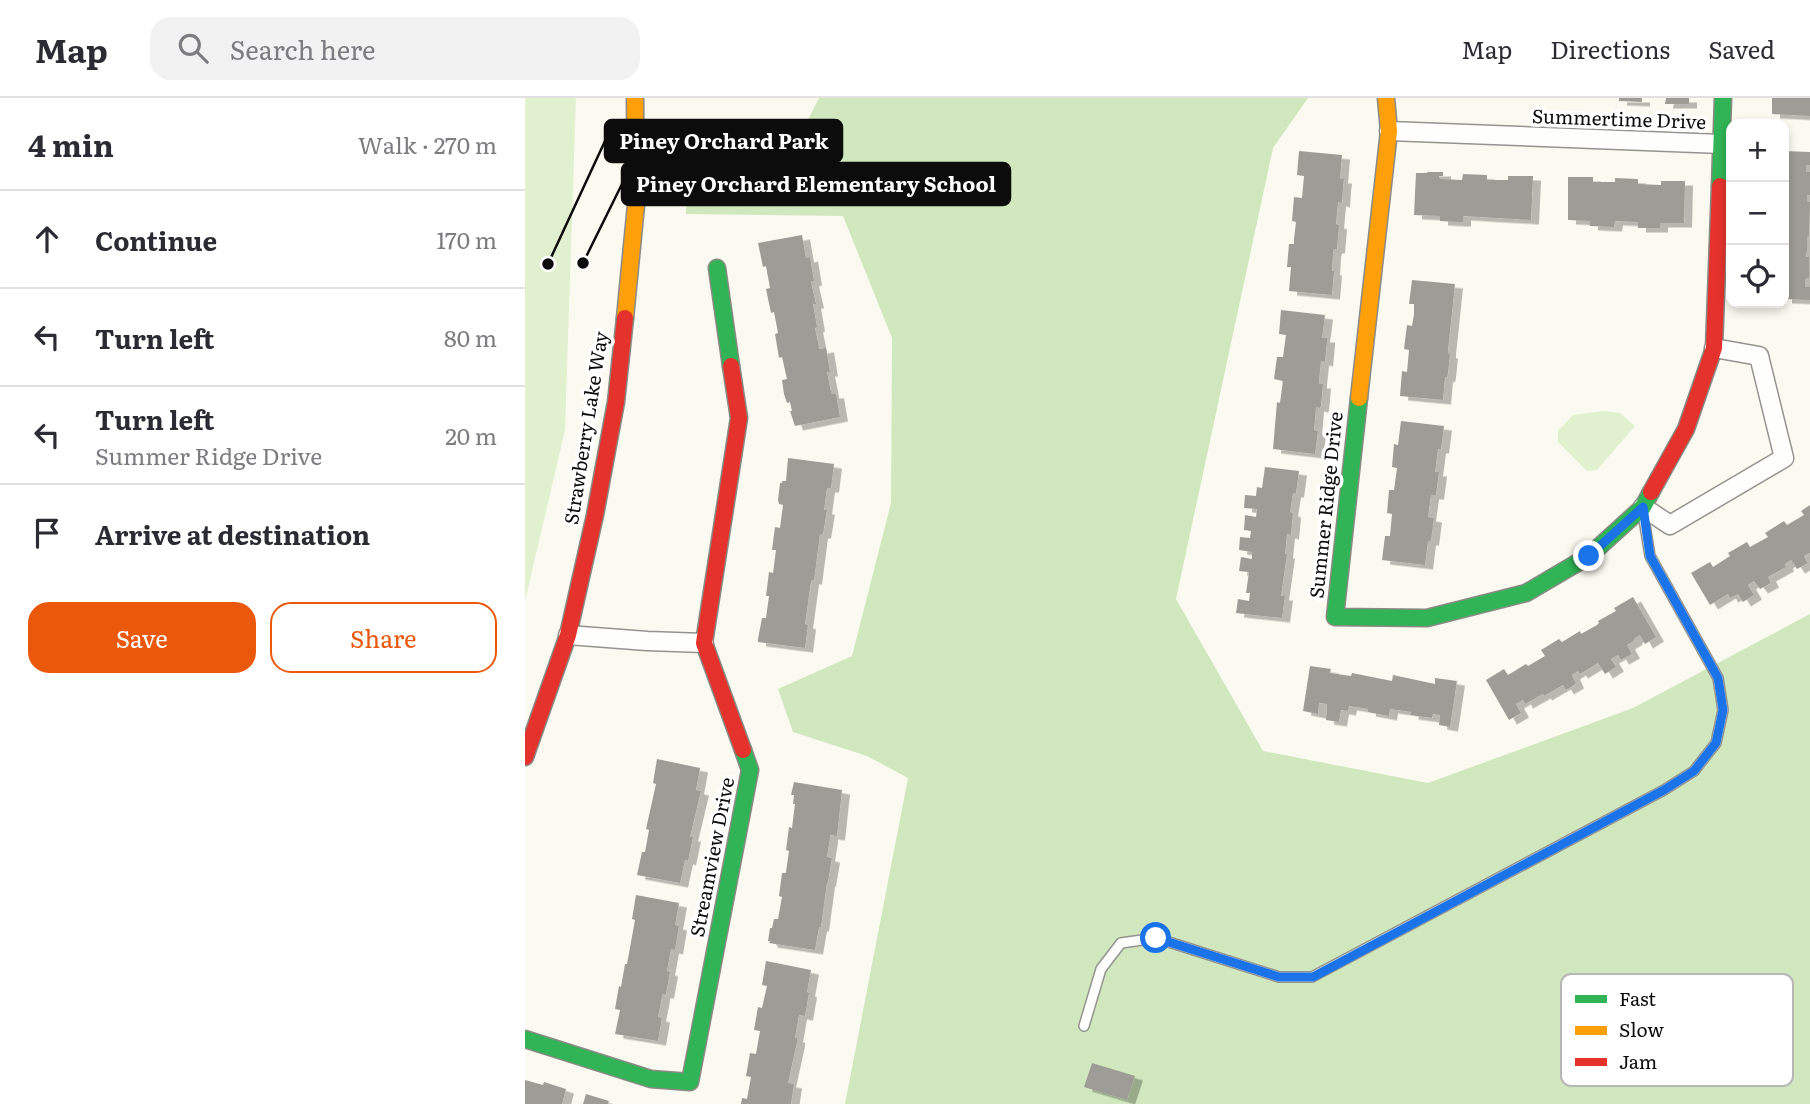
<!DOCTYPE html>
<html lang="en">
<head>
<meta charset="utf-8">
<style>
  :root { --surface:#fff; --page:#f2f2f3; --text:#2b2b33; --muted:#7c7c81; --line:#e1e1e2; --accent:#ea580c }
  body { margin:0; font-family:Literata,serif; background:var(--page); color:var(--text) }
  .controls { position:absolute; right:21px; top:21px; display:grid; overflow:hidden; border-radius:14px; box-shadow:0 4px 10px #0003 }
  .controls button { width:63px; height:63px; display:grid; place-items:center; padding:0; border:0; border-bottom:2px solid var(--line); background:var(--surface); color:var(--text); font:35px sans-serif }
  .stop { position:absolute; width:21px; height:21px; margin:-16px; border:5px solid #1a73e8; border-radius:50%; background:#fff }
  .stop.end { background:#1a73e8; border-color:#fff; box-shadow:0 2px 7px #0008 }
  .list { margin:0; padding:0; list-style:none }
  h2 { display:flex; justify-content:space-between; align-items:center; height:91px; margin:0; padding:0 28px; font-size:30px }
  h2 small { font-size:23px; font-weight:400; color:var(--muted) }
  .list li { display:grid; grid-template-columns:46px 1fr auto; gap:21px; align-items:center; box-sizing:border-box; height:98px; padding:0 28px; border-top:2px solid var(--line) }
  .list b { display:block; font-size:26px; white-space:nowrap }
  .list p { margin:0; font-size:23px; white-space:nowrap; color:var(--muted) }
  .list em { font-size:23px; font-style:normal; color:var(--muted) }
  .actions { display:flex; gap:14px; padding:21px 28px }
  .actions a { flex:1; padding:16px 0; border:2px solid var(--accent); border-radius:21px; text-align:center; font-size:24px; color:var(--accent) }
  .actions .main { background:var(--accent); color:#fff }
  .icon { flex:none; width:38px; height:38px; fill:none; stroke:currentColor; stroke-width:2; stroke-linecap:round; stroke-linejoin:round }
  .map { position:relative; flex:none; width:1285px; height:1006px; overflow:hidden }
  header { display:flex; align-items:center; gap:42px; box-sizing:border-box; height:98px; padding:0 35px; background:var(--surface); border-bottom:2px solid var(--line) }
  header strong { font-size:33px }
  nav { display:flex; gap:38px; margin-inline-start:auto; font-size:24px }
  .search { width:490px; height:63px; background:var(--page); display:flex; align-items:center; gap:18px; box-sizing:border-box; padding:0 24px; border-radius:21px; color:var(--muted); font-size:26px }
  main { display:flex }
  aside { flex:1; background:var(--surface) }
  .map>svg:first-child { display:block }
  .green { fill:#e1f1d0 }
  .forest { fill:#d1e8be }
  .building { fill:#9e9c96; filter:url(#shadow) }
  .lines { fill:none; stroke-linecap:round; stroke-linejoin:round }
  .lane-casing { stroke:#94938f; stroke-width:12 }
  .street-casing { stroke:#94938f; stroke-width:21 }
  .fast-casing { stroke:#8a8a85; stroke-width:19 }
  .slow-casing { stroke:#8a8a85; stroke-width:19 }
  .jam-casing { stroke:#8a8a85; stroke-width:19 }
  .lane { stroke:#fefefd; stroke-width:9 }
  .street { stroke:#fefefd; stroke-width:18 }
  .fast { stroke:#30b455; stroke-width:16 }
  .slow { stroke:#ff9f0a; stroke-width:16 }
  .jam { stroke:#e5322d; stroke-width:16 }
  .route { stroke:#1a73e8; stroke-width:9 }
  .labels { text-anchor:middle; stroke-width:7; stroke-linejoin:round; paint-order:stroke }
  .street-label { font-size:19px; fill:#0c0c0c; stroke:#fff }
  .key { fill:#fff; stroke:#b6b6b6; stroke-width:2 }
  .key-label { font-size:19px; fill:#0c0c0c }
  .leader { fill:none; stroke:#0c0c0c; stroke-width:2.5 }
  .callout-dot { fill:#0c0c0c; stroke:#fff; stroke-width:2.5 }
  .callout { fill:#0c0c0c; stroke:#0c0c0c; stroke-width:2.5 }
  .callout-label { font-size:21px; text-anchor:middle; font-weight:bold; fill:#fff }
</style>
</head>
<body>
<header>
<strong>Map</strong>
<div class="search"><svg class="icon" aria-label="search" viewBox="0 0 24 24"><circle cx="10" cy="10" r="6"/><path d="M15 15l6 6"/></svg>Search here</div>
<nav><a>Map</a><a>Directions</a><a>Saved</a></nav>
</header>
<main>
<aside>
<h2>4 min<small>Walk · 270 m</small></h2>
<ul class="list">
<li><svg class="icon" aria-label="ahead" viewBox="0 0 24 24"><path d="M12 20V5M6 11l6-6 6 6"/></svg><div><b>Continue</b></div><em>170 m</em></li>
<li><svg class="icon" aria-label="left" viewBox="0 0 24 24"><path d="M17 20v-9H6M10 6l-5 5 5 5"/></svg><div><b>Turn left</b></div><em>80 m</em></li>
<li><svg class="icon" aria-label="left" viewBox="0 0 24 24"><path d="M17 20v-9H6M10 6l-5 5 5 5"/></svg><div><b>Turn left</b><p>Summer Ridge Drive</p></div><em>20 m</em></li>
<li><svg class="icon" aria-label="arrive" viewBox="0 0 24 24"><path d="M6 21V4h12l-3 4 3 4H6"/></svg><div><b>Arrive at destination</b></div></li>
</ul>
<div class="actions"><a class="main">Save</a><a>Share</a></div>
</aside>
<div class="map">
<svg width="1285" height="1006" viewBox="0 0 1285 1006">
  <defs>
    <filter id="shadow"><feDropShadow dx="8" dy="4.5" stdDeviation="0" flood-color="#0004"/></filter>
  </defs>
  <rect width="100%" height="100%" fill="#fbfaf0"/>
  <g class="green">
    <polygon points="0,0 51,0 40,332 0,503"/>
    <polygon points="1078,313 1095,315 1110,328 1072,372 1062,373 1033,344 1033,333 1048,317"/>
  </g>
  <polygon class="forest" points="294,0 783,0 748,50 651,501 738,653 903,685 1108,610 1285,516 1285,1006 320,1006 383,680 342,658 268,634 253,591 327,558 366,405 367,240 318,118 161,116 165,28 277,33"/>
  <g class="building">
    <polygon points="1094,0 1117,0 1117,4 1094,3"/>
    <polygon points="1141,0 1164,0 1164,6 1140,6"/>
    <polygon points="1247,0 1285,0 1285,18 1247,16"/>
    <polygon points="774,53 817,57 815,81 819,81 818,89 817,105 813,104 811,126 814,127 812,151 809,151 808,155 807,173 809,173 807,197 764,193 766,169 762,169 764,146 769,146 769,141 771,124 767,123 769,99 777,100 779,78 772,77"/>
    <polygon points="1259,53 1285,54 1285,67 1281,67 1281,74 1285,74 1285,97 1282,97 1282,104 1285,104 1284,138 1282,139 1282,151 1281,159 1284,159 1284,180 1280,181 1280,189 1285,189 1285,202 1259,201"/>
    <polygon points="902,74 918,74 918,78 914,78 915,81 937,82 938,76 962,77 962,82 983,82 983,78 1008,78 1006,122 938,118 938,124 932,124 915,123 915,118 889,117 891,75 902,75"/>
    <polygon points="1043,79 1068,79 1068,84 1090,84 1090,80 1113,81 1113,86 1136,87 1136,83 1160,83 1159,125 1135,125 1135,130 1113,130 1113,124 1090,123 1089,129 1065,128 1065,123 1043,122"/>
    <polygon points="277,137 281,160 285,159 289,183 286,184 291,206 288,206 292,229 290,230 294,249 294,251 301,250 305,274 302,274 306,294 306,296 311,296 315,319 270,328 265,313 267,313 265,304 262,305 259,296 257,282 262,281 257,259 254,260 250,236 253,235 249,214 246,215 241,191 245,190 241,168 238,169 233,145"/>
    <polygon points="887,182 930,186 923,252 923,256 925,256 923,275 922,280 920,279 918,302 875,298 877,273 882,274 884,252 879,251 882,227 887,228 889,216 889,206 884,206"/>
    <polygon points="756,212 800,217 797,240 802,240 802,243 800,264 796,263 794,283 794,286 798,286 796,308 795,310 791,309 790,322 789,332 793,333 790,356 748,351 752,304 755,305 758,283 749,281 752,259 758,259 761,237 754,236"/>
    <polygon points="876,323 919,328 916,351 913,351 910,374 914,374 911,397 906,397 903,419 909,420 906,443 903,443 900,467 857,462 860,438 865,438 867,416 862,415 863,403 864,392 869,392 872,370 867,369 869,346 873,347"/>
    <polygon points="263,360 309,366 306,390 302,390 299,412 302,412 298,436 295,436 289,482 286,482 286,483 280,526 283,527 280,550 233,544 233,541 237,520 241,520 244,498 241,498 244,474 248,475 251,452 247,452 250,429 255,430 258,407 254,406 253,402 255,385 257,385 257,383 261,383"/>
    <polygon points="740,369 774,373 771,395 768,395 765,414 768,415 766,437 762,436 760,456 762,456 756,498 760,498 757,520 711,515 713,501 724,503 725,495 721,495 724,474 714,473 716,459 727,461 727,454 714,452 715,439 725,440 726,433 719,432 720,417 731,419 732,411 719,410 720,397 731,398 732,389 737,390"/>
    <polygon points="1285,407 1285,455 1279,458 1283,465 1272,471 1266,462 1260,466 1261,469 1243,479 1246,485 1235,491 1229,483 1223,487 1229,497 1218,504 1213,496 1205,500 1203,496 1185,507 1166,475 1185,464 1188,469 1205,458 1203,455 1222,444 1225,449 1243,439 1240,435 1259,423 1262,427 1279,417 1276,413"/>
    <polygon points="1108,499 1131,539 1120,546 1115,537 1109,541 1110,542 1102,547 1107,556 1096,562 1093,557 1086,561 1091,569 1080,576 1073,565 1055,576 1053,573 1047,577 1051,586 1041,592 1038,587 1019,598 1018,596 1000,606 998,602 991,606 996,615 984,622 961,582 979,571 983,577 1001,566 1003,568 1020,558 1016,552 1034,541 1037,544 1055,533 1056,536 1072,527 1074,525 1073,523 1091,513 1089,510"/>
    <polygon points="785,568 806,571 805,575 826,578 827,575 867,583 868,577 910,586 910,580 932,583 925,629 914,627 915,617 908,616 907,620 885,617 886,614 865,611 864,618 843,614 843,611 824,608 823,613 816,612 814,624 801,622 802,606 794,605 793,616 778,613"/>
    <polygon points="132,661 175,670 171,692 176,693 165,739 168,739 163,763 160,762 155,785 112,777 117,754 120,754 124,732 121,731 131,686 128,685"/>
    <polygon points="269,684 317,692 312,738 305,737 305,740 302,759 307,760 303,784 302,784 296,829 294,829 290,852 244,845 245,843 243,843 245,830 247,830 249,821 253,821 257,799 254,798 257,775 261,775 261,774 264,753 261,752 264,729 267,730 270,706 268,706 269,697 266,697"/>
    <polygon points="111,797 154,805 150,827 154,828 150,852 146,851 142,873 145,874 141,896 137,896 137,899 133,919 137,920 133,943 90,936 95,912 90,911 94,888 96,889 100,866 102,866 110,822 107,821"/>
    <polygon points="241,863 286,872 282,894 284,895 280,918 274,917 270,940 272,940 272,944 263,985 269,986 266,1006 216,1006 217,1000 222,1001 226,979 221,978 225,955 231,956 235,933 229,932 233,909 237,910 242,888 237,887"/>
    <polygon points="567,965 610,978 602,1002 559,989"/>
    <polygon points="0,982 18,987 19,984 41,991 37,1006 0,1006"/>
    <polygon points="61,996 84,1003 83,1006 58,1006"/>
  </g>
  <g class="lines">
    <defs>
      <polyline id="lane" points="559,928 576,871 596,845 631,840 754,879 787,879 1139,692 1169,673 1191,645 1198,612 1193,580 1125,458 1118,415"/>
      <g id="street">
        <polyline points="864,33 1197,46"/>
        <polyline points="1118,409 1145,427 1259,360 1234,258 1189,250"/>
        <polyline points="43,537 122,543 179,545"/>
      </g>
      <g id="fast">
        <polyline points="1195,88 1198,0"/>
        <polyline points="192,170 206,268"/>
        <polyline points="834,300 810,519 902,520 1001,495 1064,458 1118,409 1126,394"/>
        <polyline points="0,941 126,981 165,984 225,672 218,652"/>
      </g>
      <g id="slow">
        <polyline points="100,220 111,107 110,0"/>
        <polyline points="834,300 864,33 861,0"/>
      </g>
      <g id="jam">
        <polyline points="206,268 214,320 179,545 218,652"/>
        <polyline points="1126,394 1161,331 1189,250 1195,88"/>
        <polyline points="0,659 43,537 70,417 91,304 100,220"/>
      </g>
    </defs>
    <use href="#lane" class="lane-casing"/>
    <use href="#street" class="street-casing"/>
    <use href="#fast" class="fast-casing"/>
    <use href="#slow" class="slow-casing"/>
    <use href="#jam" class="jam-casing"/>
    <use href="#lane" class="lane"/>
    <use href="#street" class="street"/>
    <use href="#fast" class="fast"/>
    <use href="#slow" class="slow"/>
    <use href="#jam" class="jam"/>
  </g>
  <g class="lines">
    <polyline class="route" points="631,840 754,879 788,879 1139,692 1169,673 1191,645 1198,612 1193,580 1125,458 1118,409 1064,458"/>
  </g>
  <g class="labels">
    <g class="street-label">
      <text transform="translate(1094 21) rotate(2)" y="7">Summertime Drive</text>
      <text transform="translate(61 330) rotate(-81)" y="7">Strawberry Lake Way</text>
      <text transform="translate(801 407) rotate(-84)" y="7">Summer Ridge Drive</text>
      <text transform="translate(187 759) rotate(-79)" y="7">Streamview Drive</text>
    </g>
  </g>
  <rect x="1036" y="876" width="232" height="112" rx="10" class="key"/>
  <rect x="1050" y="897" width="32" height="8" fill="#30b455"/>
  <rect x="1050" y="928" width="32" height="9" fill="#ff9f0a"/>
  <rect x="1050" y="960" width="32" height="8" fill="#e5322d"/>
  <g class="key-label">
    <text x="1094" y="908">Fast</text>
    <text x="1094" y="939">Slow</text>
    <text x="1094" y="971">Jam</text>
  </g>
  <path class="leader" d="M23 166L80 43M58 165L97 86"/>
  <g class="callout-dot">
    <circle cx="23" cy="166" r="7"/>
    <circle cx="58" cy="165" r="7"/>
  </g>
  <g class="callout">
    <rect x="80" y="22" width="237" height="42" rx="7"/>
    <rect x="97" y="65" width="388" height="42" rx="7"/>
  </g>
  <g class="callout-label">
    <text x="199" y="51">Piney Orchard Park</text>
    <text x="291" y="94">Piney Orchard Elementary School</text>
  </g>
</svg>
<div class="controls">
<button>+</button>
<button>−</button>
<button><svg class="icon" aria-label="locate" viewBox="0 0 24 24"><circle cx="12" cy="12" r="6"/><path d="M12 2v4M12 18v4M2 12h4M18 12h4"/></svg></button>
</div>
<div class="stop" style="left:631px;top:840px"></div>
<div class="stop end" style="left:1064px;top:458px"></div>
</div>
</main>
</body>
</html>
